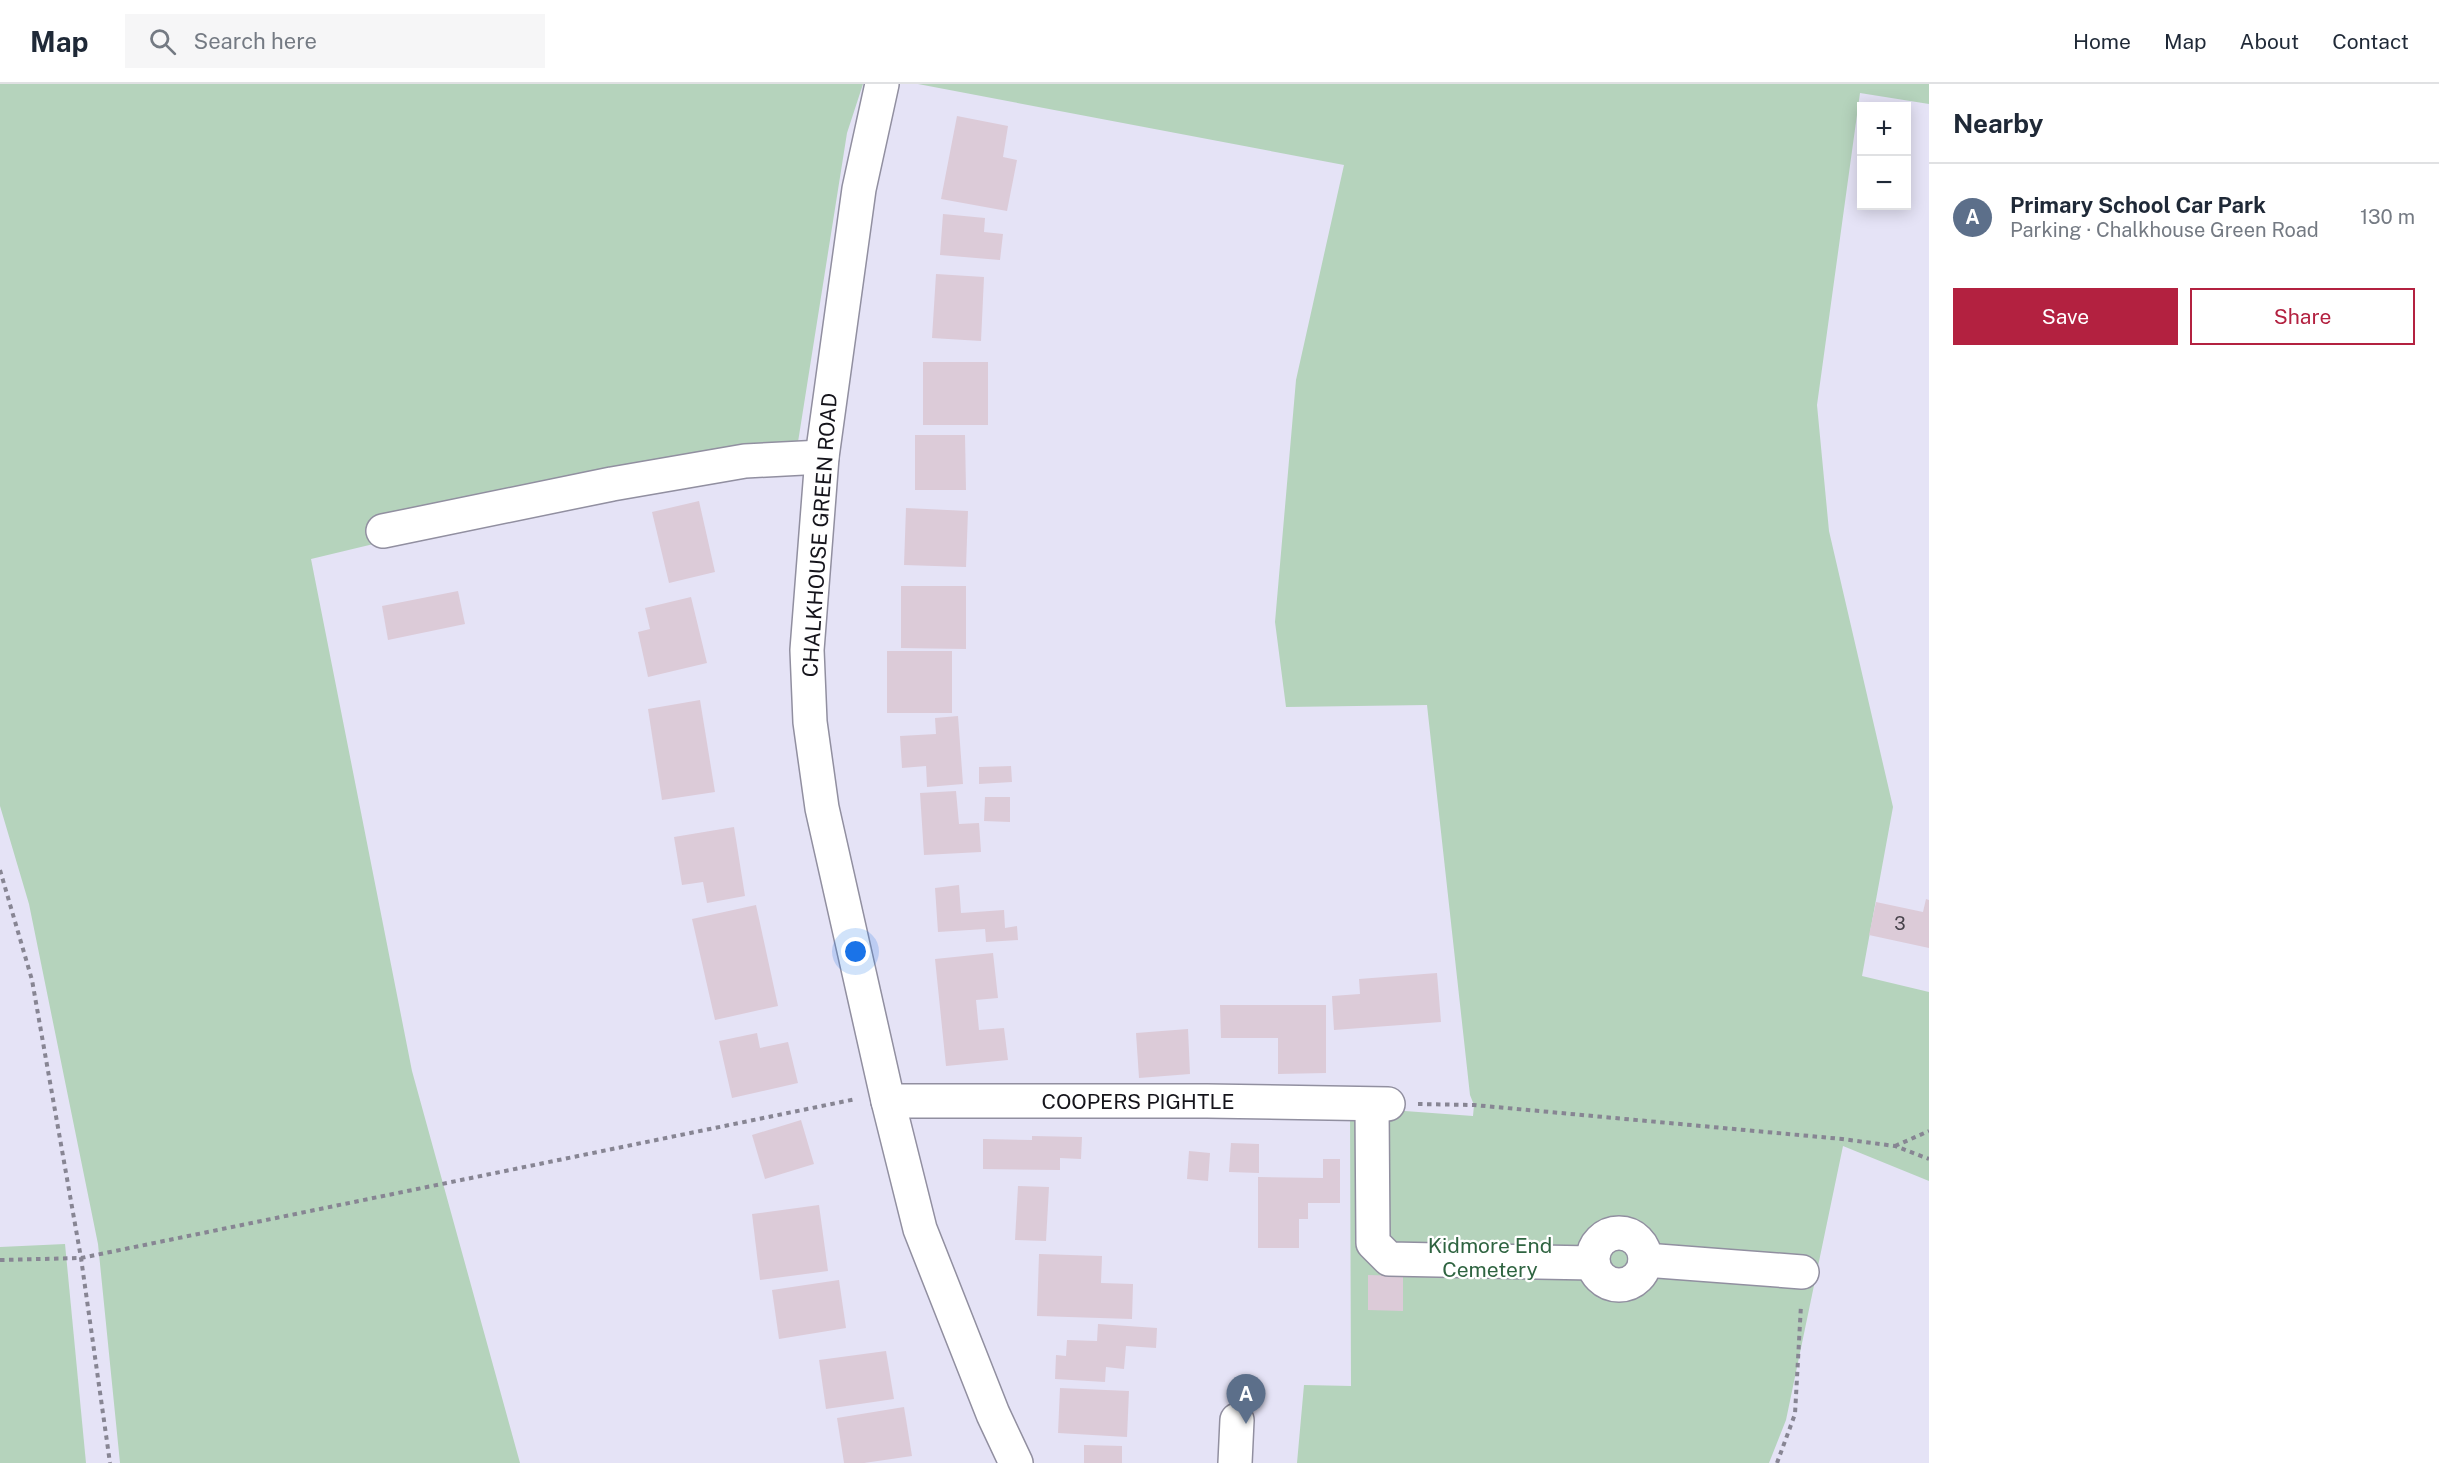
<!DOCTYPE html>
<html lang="en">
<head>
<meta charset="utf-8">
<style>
  :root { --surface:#fff; --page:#f6f6f7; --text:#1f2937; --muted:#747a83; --line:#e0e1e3; --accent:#b32140 }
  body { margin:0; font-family:"Public Sans",sans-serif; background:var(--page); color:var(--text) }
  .controls { position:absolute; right:18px; top:18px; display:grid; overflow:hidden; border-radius:0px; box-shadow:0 3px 15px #0003 }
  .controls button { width:54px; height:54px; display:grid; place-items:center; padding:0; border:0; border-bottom:2px solid var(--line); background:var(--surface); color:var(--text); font:30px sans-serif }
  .you { position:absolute; left:856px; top:868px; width:21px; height:21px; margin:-15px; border:4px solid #fff; border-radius:50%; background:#1a73e8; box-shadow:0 0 0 9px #1a73e833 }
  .badge { display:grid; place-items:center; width:39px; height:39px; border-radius:50%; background:var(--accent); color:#fff; font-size:20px; font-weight:700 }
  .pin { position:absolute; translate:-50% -50px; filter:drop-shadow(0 2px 3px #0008) }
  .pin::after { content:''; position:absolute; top:32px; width:21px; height:18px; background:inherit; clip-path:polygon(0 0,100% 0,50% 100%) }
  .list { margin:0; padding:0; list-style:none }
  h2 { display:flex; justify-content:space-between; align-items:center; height:78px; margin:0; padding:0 24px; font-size:26px }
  h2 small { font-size:20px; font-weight:400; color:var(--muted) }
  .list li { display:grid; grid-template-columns:39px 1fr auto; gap:18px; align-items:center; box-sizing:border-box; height:108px; padding:0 24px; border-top:2px solid var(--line) }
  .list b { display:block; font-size:22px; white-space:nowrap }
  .list p { margin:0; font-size:20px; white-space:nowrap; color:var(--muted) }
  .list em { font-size:20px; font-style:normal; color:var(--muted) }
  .actions { display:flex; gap:12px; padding:18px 24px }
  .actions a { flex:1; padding:14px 0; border:2px solid var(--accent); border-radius:0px; text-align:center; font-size:21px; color:var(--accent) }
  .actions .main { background:var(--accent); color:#fff }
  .icon { flex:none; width:33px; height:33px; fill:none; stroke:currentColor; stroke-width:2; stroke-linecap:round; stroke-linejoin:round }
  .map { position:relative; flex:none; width:1929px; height:1379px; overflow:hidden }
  header { display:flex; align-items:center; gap:36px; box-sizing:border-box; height:84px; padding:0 30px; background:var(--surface); border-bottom:2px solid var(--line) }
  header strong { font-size:28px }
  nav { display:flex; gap:33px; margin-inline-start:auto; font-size:21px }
  .search { width:420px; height:54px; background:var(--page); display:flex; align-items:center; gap:15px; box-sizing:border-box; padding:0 21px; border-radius:0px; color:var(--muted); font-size:22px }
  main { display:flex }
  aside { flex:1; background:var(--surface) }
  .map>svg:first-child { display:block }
  .green { fill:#b5d3bc }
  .building { fill:#dccbd8 }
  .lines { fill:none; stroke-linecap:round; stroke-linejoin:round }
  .minor-casing { stroke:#918fa0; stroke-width:36 }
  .path { stroke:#878593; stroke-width:4; stroke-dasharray:4.5 4.5; stroke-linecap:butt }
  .minor { stroke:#fff; stroke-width:33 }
  .labels { text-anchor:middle; stroke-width:4.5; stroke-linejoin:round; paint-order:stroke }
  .number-label { font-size:18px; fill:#47424a }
  .street-label { font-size:21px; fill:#15141b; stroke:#fff }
  .park-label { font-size:21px; fill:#2f6441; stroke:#fff }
</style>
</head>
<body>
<header>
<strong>Map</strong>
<div class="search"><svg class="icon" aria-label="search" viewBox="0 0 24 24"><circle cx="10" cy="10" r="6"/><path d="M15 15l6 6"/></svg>Search here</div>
<nav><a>Home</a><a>Map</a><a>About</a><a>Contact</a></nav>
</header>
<main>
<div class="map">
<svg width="1929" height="1379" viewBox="0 0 1929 1379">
  <rect width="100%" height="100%" fill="#e5e3f6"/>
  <g class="green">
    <polygon points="0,0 863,0 847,49 798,358 311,475 412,987 520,1379 120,1379 98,1160 29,820 0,722"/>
    <polygon points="918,0 1929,0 1929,20 1860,9 1817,321 1829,447 1893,723 1862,892 1929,908 1929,1097 1843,1062 1786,1336 1769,1379 1297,1379 1304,1301 1351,1302 1350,1023 1473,1032 1474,1021 1470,1011 1427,621 1286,623 1275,538 1296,296 1344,81"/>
    <polygon points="65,1160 86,1379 0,1379 0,1163"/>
  </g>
  <g class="building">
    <polygon points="957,32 1008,42 1003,73 1017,76 1007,127 941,115"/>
    <polygon points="943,130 985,134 984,148 1003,150 1000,176 940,171"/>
    <polygon points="936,190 984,193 981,257 932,254"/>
    <rect x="923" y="278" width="65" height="63"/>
    <polygon points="915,351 965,351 966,406 915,406"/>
    <polygon points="699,417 715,488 669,499 652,428"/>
    <polygon points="906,424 968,427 966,483 904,481"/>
    <polygon points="901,502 966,502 966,565 901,564"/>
    <polygon points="458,507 465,540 388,556 382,522"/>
    <polygon points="691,513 707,579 648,593 638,548 650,545 645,524"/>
    <rect x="887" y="567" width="65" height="62"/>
    <polygon points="700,616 715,708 662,716 648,625"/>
    <polygon points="958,632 963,700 927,703 926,682 902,684 900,652 936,650 935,634"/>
    <polygon points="1011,682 1012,698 979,700 979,683"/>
    <polygon points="956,707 959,740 979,739 981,768 924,771 920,709"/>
    <polygon points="985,713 1010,713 1010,738 984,737"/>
    <polygon points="734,743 745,812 707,819 703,798 682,801 674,753"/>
    <polygon points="959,801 961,829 1004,826 1005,844 1017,842 1018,856 986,858 985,845 938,848 935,804"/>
    <polygon points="1926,815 1929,816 1929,864 1869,851 1876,818 1923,828"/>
    <polygon points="756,821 778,922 715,936 692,835"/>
    <polygon points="993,869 998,914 976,916 979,946 1004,944 1008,976 946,982 935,875"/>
    <polygon points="1437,889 1441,938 1334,946 1332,912 1360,910 1359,895"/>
    <polygon points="1220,921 1326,921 1326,989 1278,990 1278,954 1221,954"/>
    <polygon points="1188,945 1190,990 1139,994 1136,949"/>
    <polygon points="757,949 760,964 788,958 798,999 732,1014 719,957"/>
    <polygon points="801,1036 814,1080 765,1095 752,1051"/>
    <polygon points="1032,1052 1082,1053 1081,1075 1060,1074 1060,1086 983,1085 983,1055 1032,1056"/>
    <polygon points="1231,1059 1259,1060 1259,1089 1229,1088"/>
    <polygon points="1189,1067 1210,1069 1208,1097 1187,1095"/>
    <polygon points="1323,1075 1340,1075 1340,1119 1308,1119 1308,1135 1299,1135 1299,1164 1258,1164 1258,1093 1323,1094"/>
    <polygon points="1018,1102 1049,1103 1046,1157 1015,1156"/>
    <polygon points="819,1121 828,1187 760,1196 752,1130"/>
    <polygon points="1039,1170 1102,1172 1101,1199 1133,1200 1132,1235 1037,1232"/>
    <polygon points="1368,1191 1403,1192 1403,1227 1368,1226"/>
    <polygon points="839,1196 846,1244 779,1255 772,1206"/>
    <polygon points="1098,1240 1157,1244 1156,1264 1126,1262 1124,1285 1106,1283 1105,1298 1055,1295 1056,1271 1066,1272 1067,1256 1097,1257"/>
    <polygon points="886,1267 894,1315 826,1325 819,1276"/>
    <polygon points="1060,1304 1129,1307 1127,1353 1058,1349"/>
    <polygon points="904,1323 912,1372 864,1379 844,1379 837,1334"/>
    <polygon points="1084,1361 1122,1362 1122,1379 1084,1379"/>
  </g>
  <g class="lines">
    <defs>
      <g id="minor">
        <polyline points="882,0 859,105 822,373 807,566 810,638 822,724 888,1017 920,1145 993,1330 1016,1379"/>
        <polyline points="383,447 612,400 745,377 822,373"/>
        <polyline points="888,1017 1207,1017 1388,1020"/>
        <polyline points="1372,1022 1373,1159 1389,1175 1593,1179"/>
        <circle cx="1619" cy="1175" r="26"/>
        <polyline points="1645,1176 1802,1188"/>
        <polyline points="1235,1379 1237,1336"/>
      </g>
    </defs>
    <use href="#minor" class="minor-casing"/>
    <g class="path">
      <polyline points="0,786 32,896 81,1174 110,1379"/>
      <polyline points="1418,1020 1474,1021 1842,1055 1895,1062 1929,1075"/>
      <polyline points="1895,1062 1929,1047"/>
      <polyline points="0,1176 81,1174 856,1015"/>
      <polyline points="1777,1379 1795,1330 1801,1221"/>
    </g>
    <use href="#minor" class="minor"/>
  </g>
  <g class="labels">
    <g class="number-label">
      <text x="1900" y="846">3</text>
    </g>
    <g class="street-label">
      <text transform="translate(820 451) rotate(-86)" y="7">CHALKHOUSE GREEN ROAD</text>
      <text x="1138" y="1025">COOPERS PIGHTLE</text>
    </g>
    <g class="park-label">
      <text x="1490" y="1169">Kidmore End<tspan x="1490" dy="24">Cemetery</tspan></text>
    </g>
  </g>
</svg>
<div class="controls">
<button>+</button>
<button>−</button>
</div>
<div class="you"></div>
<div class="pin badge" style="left:1246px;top:1340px;background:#5c6f8a">A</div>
</div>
<aside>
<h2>Nearby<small></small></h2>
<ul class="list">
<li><span class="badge" style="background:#5c6f8a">A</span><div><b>Primary School Car Park</b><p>Parking · Chalkhouse Green Road</p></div><em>130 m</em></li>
</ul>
<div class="actions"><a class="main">Save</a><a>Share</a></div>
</aside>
</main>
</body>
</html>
